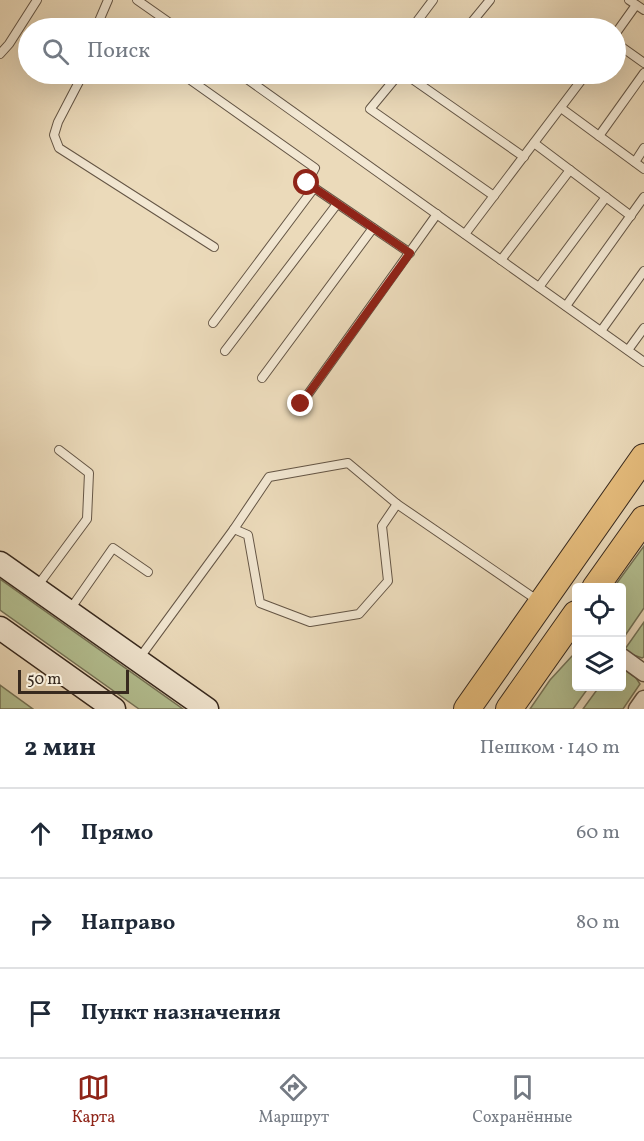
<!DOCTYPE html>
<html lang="ru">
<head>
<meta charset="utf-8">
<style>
  :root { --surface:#fff; --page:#f2f2f3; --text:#1f2937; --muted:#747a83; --line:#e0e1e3; --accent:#8f2418 }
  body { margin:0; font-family:Vollkorn,serif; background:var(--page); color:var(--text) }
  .controls { position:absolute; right:18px; bottom:18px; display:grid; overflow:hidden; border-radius:6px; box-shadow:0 6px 24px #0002 }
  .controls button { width:54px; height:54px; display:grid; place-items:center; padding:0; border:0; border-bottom:2px solid var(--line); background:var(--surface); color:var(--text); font:30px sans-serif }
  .scale { position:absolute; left:18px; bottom:15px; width:111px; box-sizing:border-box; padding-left:6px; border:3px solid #37291e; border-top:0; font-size:16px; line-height:21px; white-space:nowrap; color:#37291e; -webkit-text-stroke:4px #f2e7d2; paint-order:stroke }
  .stop { position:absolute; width:18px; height:18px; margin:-14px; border:4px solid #8f2418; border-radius:50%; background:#fff }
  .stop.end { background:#8f2418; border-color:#fff; box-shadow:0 2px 6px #0008 }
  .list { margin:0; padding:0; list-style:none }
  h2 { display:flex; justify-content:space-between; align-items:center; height:78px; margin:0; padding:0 24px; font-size:26px }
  h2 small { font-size:20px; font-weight:400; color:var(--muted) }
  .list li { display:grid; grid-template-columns:39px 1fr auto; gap:18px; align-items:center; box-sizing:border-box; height:90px; padding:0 24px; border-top:2px solid var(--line) }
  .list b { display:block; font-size:22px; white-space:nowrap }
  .list em { font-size:20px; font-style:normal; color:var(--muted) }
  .icon { flex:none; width:33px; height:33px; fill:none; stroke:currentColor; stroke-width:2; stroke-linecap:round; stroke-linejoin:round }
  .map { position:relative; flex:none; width:644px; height:709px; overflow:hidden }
  .search { position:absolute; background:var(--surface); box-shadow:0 6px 24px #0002; left:18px; right:18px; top:18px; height:66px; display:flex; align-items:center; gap:15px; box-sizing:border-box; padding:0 21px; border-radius:33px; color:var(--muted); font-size:22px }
  .sheet { height:348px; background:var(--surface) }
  nav { display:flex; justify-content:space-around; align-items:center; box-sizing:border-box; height:84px; border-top:2px solid var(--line); background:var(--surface); font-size:16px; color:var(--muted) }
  nav a { display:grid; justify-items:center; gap:3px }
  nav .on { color:var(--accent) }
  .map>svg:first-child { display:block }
  .green { fill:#b4c092; stroke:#767458; stroke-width:1.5 }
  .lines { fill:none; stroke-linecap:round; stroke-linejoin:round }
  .service-casing { stroke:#645545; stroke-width:10 }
  .minor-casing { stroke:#645545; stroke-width:19 }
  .secondary-casing { stroke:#37291e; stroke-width:25 }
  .primary-casing { stroke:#37291e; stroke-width:28 }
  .service { stroke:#f2e7d2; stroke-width:8 }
  .minor { stroke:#f2e7d2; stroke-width:16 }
  .secondary { stroke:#f2e7d2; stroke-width:22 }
  .primary { stroke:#e6bd7d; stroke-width:26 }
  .route { stroke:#8f2418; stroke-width:8 }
</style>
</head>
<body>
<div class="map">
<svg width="644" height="709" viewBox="0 0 644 709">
  <rect width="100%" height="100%" fill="#ebdaba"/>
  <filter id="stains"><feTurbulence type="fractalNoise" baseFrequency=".00333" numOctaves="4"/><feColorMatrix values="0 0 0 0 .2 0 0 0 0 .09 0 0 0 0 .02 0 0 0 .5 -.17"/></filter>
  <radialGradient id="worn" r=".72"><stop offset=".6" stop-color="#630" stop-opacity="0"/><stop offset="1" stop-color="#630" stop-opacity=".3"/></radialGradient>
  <g class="green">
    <polygon points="644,546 644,608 622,640 622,588 614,587"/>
    <polygon points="0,579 183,709 139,709 0,610"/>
    <polygon points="644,622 644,657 642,658 628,653 625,649"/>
    <polygon points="576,653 576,686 589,687 573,709 530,709 550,680 572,656"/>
    <polygon points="622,668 636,678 640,684 623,709 583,709 599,687 622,686"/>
    <polygon points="0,685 33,709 0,709"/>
  </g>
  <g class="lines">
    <defs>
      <g id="service">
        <polyline points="137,0 177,28"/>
        <polyline points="629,0 644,10"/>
        <polyline points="96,28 108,0"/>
        <polyline points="412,28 433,0"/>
        <polyline points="467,28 490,0"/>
        <polyline points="616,33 636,5"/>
        <polyline points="616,43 644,63"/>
        <polyline points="0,54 9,44 37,0"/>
        <polyline points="83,74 58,122 54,135 59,148 214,247"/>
        <polyline points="182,74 315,168 307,183 410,253"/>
        <polyline points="240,74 644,362"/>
        <polyline points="399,74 370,109 494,196"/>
        <polyline points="405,74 524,157"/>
        <polyline points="420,84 430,74"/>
        <polyline points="561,108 644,169"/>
        <polyline points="599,136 644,73"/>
        <polyline points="534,143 631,216"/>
        <polyline points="635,162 644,148"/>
        <polyline points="465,234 586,74"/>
        <polyline points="501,260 570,170"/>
        <polyline points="539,287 606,197"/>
        <polyline points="566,306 644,197"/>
        <polyline points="213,323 314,188"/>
        <polyline points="601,331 644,271"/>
        <polyline points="628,350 644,328"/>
        <polyline points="225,351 337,204"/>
        <polyline points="262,378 373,228"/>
        <polyline points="301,404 437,214"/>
        <polyline points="234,529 269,477 348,463 397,504"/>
        <polyline points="36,588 87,519 89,473 59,450"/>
        <polyline points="69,611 113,548 148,572"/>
        <polyline points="138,660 234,529 248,535 260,603 310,622 359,614 388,581 382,526 397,504 540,602"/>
      </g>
      <g id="minor">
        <polyline points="622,657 644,673"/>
        <polyline points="637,709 644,699"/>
      </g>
      <g id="secondary">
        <polyline points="0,563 207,709"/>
        <polyline points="0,628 114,709"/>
      </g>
      <g id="primary">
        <polyline points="595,588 644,519"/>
        <polyline points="467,709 644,457"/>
        <polyline points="509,709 576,614"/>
      </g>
    </defs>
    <use href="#service" class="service-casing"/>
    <use href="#minor" class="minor-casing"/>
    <use href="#secondary" class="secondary-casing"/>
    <use href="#primary" class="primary-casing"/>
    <use href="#service" class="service"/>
    <use href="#minor" class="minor"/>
    <use href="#secondary" class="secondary"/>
    <use href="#primary" class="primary"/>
  </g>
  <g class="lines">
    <polyline class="route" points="301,404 410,253 307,183"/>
  </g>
  <rect width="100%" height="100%" filter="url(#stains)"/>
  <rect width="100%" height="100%" fill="url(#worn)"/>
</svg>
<div class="controls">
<button><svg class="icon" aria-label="locate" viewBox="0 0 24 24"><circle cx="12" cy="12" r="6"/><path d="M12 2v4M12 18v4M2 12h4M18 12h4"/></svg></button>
<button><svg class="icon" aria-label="layers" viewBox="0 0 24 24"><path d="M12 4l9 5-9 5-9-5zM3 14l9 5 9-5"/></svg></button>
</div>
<div class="scale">50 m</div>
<div class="stop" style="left:307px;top:183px"></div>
<div class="stop end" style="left:301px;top:404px"></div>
<div class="search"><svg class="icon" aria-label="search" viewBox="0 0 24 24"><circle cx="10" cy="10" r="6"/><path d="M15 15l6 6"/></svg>Поиск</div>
</div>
<section class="sheet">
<h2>2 мин<small>Пешком · 140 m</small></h2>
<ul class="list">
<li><svg class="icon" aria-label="ahead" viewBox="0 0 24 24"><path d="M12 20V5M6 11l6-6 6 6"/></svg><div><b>Прямо</b></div><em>60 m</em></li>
<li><svg class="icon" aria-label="right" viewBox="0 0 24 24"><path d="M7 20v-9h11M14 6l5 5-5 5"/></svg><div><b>Направо</b></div><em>80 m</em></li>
<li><svg class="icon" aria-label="arrive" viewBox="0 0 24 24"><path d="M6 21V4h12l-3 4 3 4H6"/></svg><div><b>Пункт назначения</b></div></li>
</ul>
</section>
<nav>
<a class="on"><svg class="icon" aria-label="map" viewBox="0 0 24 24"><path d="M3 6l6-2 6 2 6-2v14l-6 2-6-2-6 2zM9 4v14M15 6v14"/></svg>Карта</a>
<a><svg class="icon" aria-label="directions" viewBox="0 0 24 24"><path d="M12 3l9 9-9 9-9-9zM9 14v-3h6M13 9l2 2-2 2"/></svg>Маршрут</a>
<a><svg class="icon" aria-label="saved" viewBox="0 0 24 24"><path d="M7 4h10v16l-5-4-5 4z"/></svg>Сохранённые</a>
</nav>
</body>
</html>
